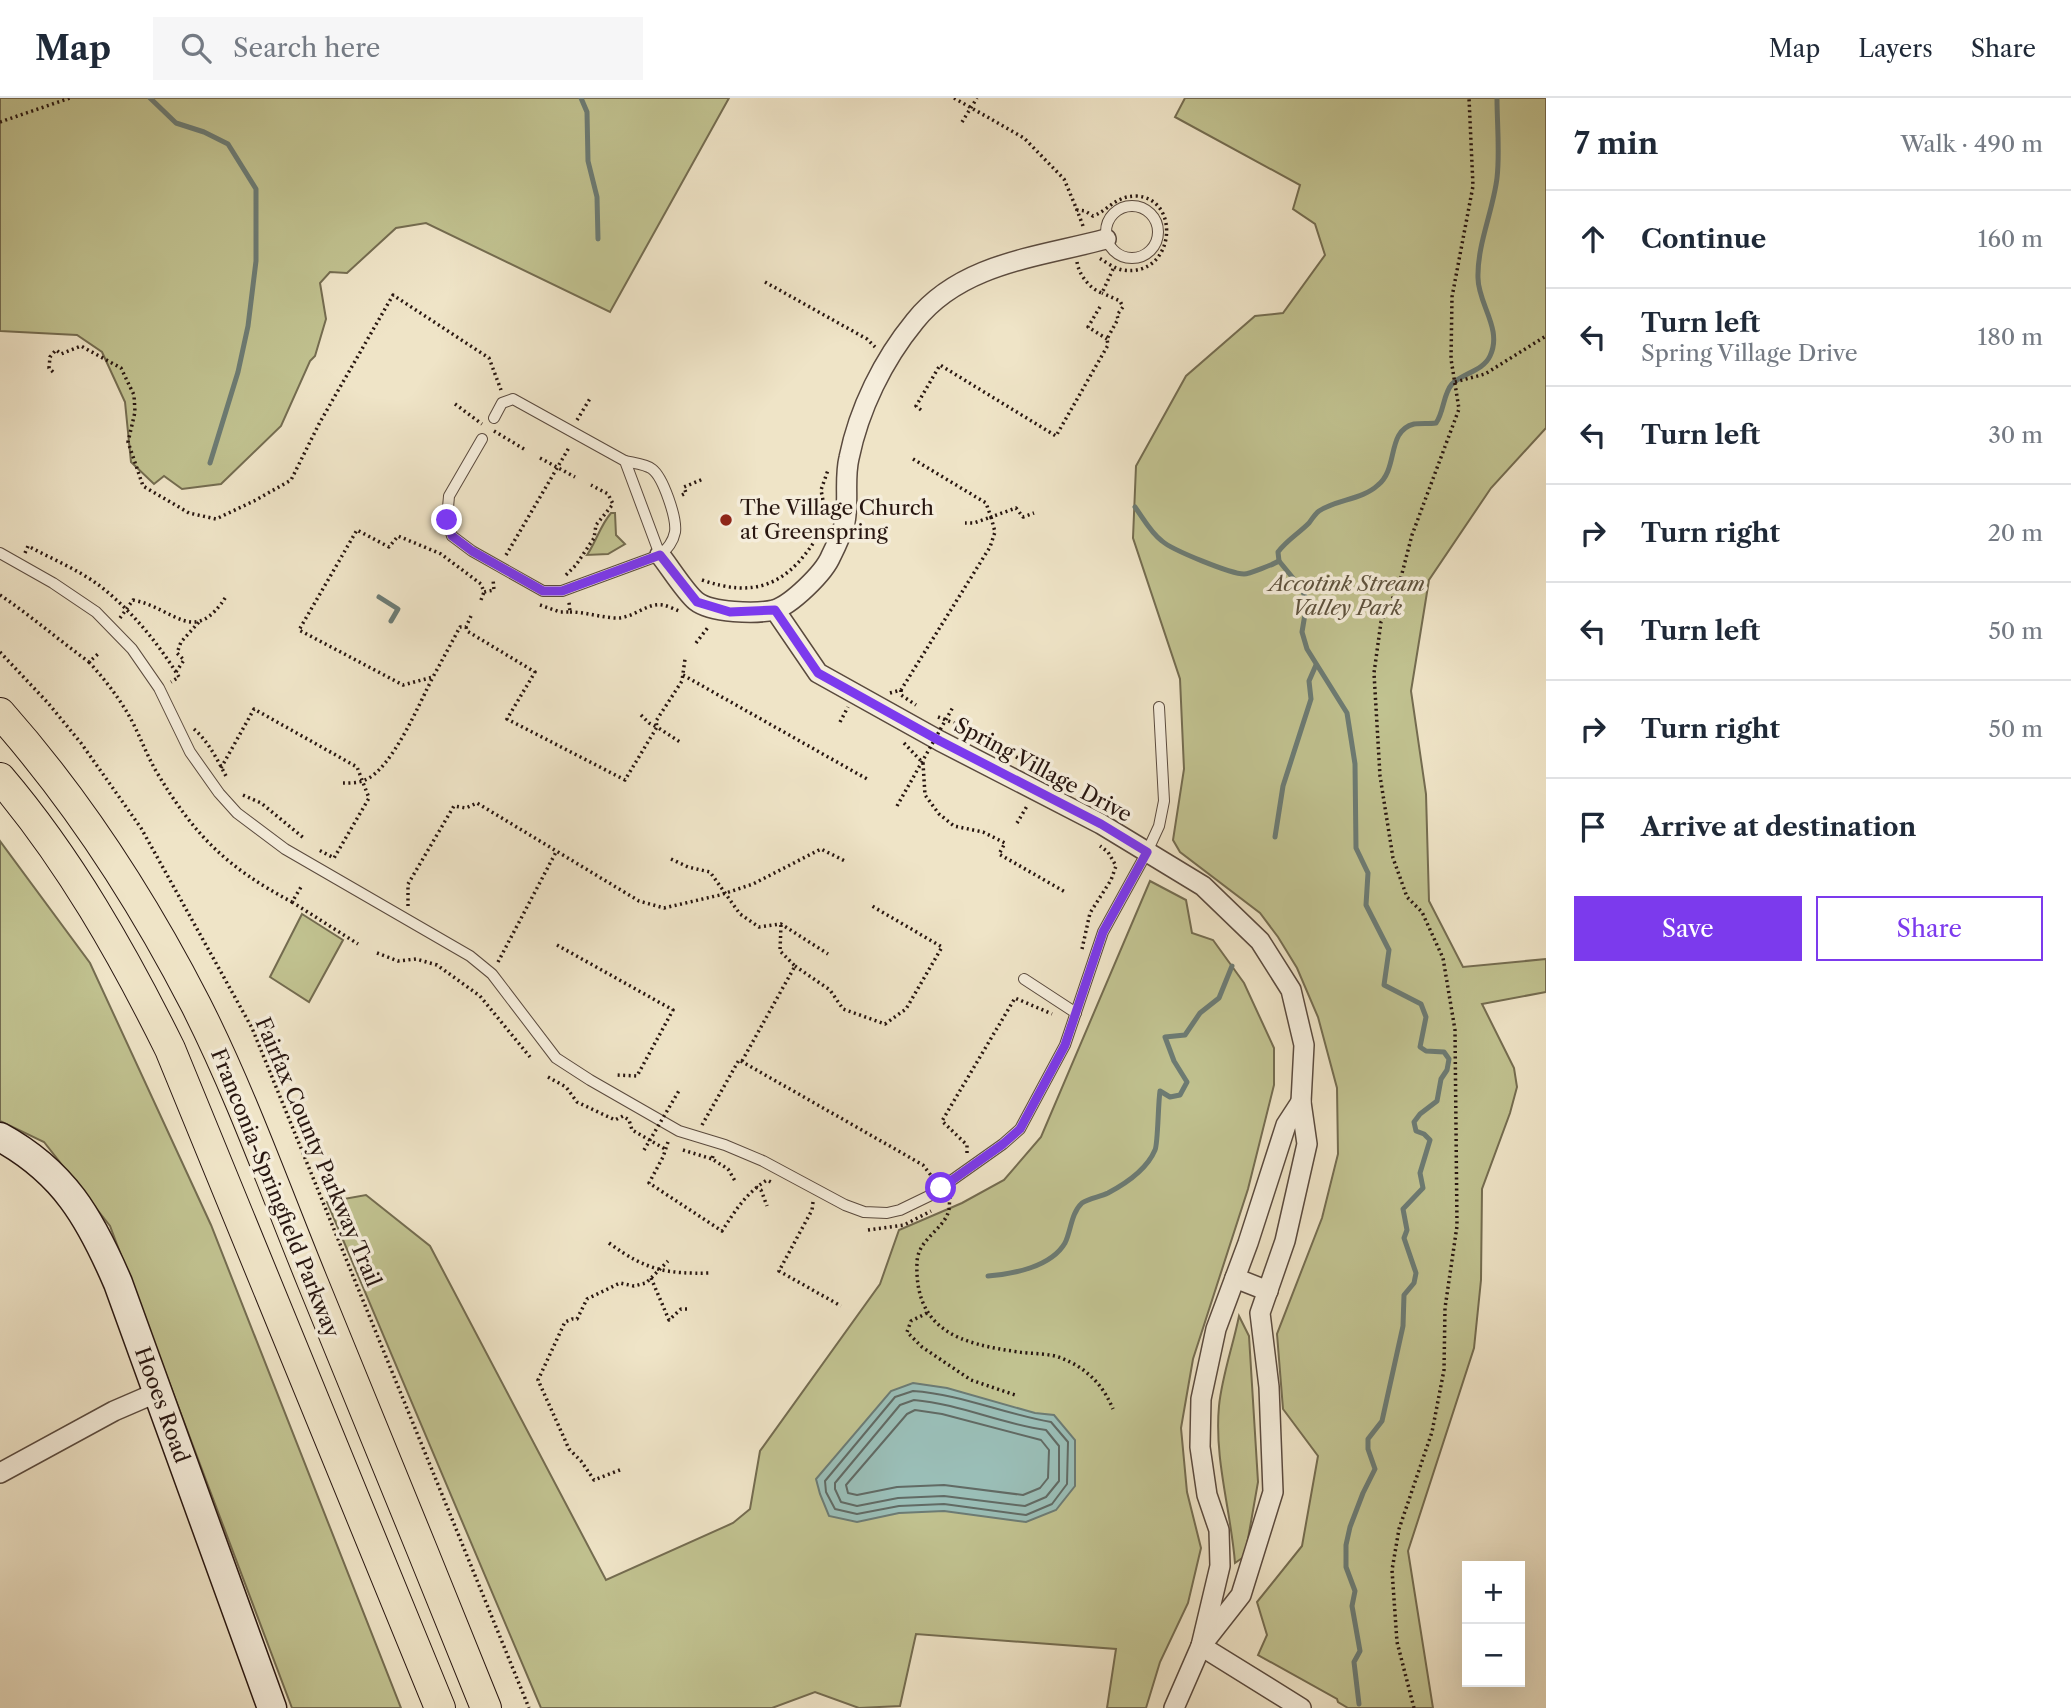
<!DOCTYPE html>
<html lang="en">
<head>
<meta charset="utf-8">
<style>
  :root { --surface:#fff; --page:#f6f6f7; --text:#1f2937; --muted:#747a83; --line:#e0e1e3; --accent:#7c3aed }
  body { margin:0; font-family:"Libre Caslon Text",serif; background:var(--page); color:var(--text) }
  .controls { position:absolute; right:21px; bottom:21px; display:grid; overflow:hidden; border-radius:0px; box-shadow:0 7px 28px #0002 }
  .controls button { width:63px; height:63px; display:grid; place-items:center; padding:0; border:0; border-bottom:2px solid var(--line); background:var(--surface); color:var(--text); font:35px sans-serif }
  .stop { position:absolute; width:21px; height:21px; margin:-16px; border:5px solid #7c3aed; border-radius:50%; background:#fff }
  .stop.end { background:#7c3aed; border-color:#fff; box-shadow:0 2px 7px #0008 }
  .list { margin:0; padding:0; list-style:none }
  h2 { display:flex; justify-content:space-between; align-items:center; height:91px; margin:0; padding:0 28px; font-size:30px }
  h2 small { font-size:23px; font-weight:400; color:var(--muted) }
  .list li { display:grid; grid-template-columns:46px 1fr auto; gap:21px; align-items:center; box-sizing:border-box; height:98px; padding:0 28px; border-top:2px solid var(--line) }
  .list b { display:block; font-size:26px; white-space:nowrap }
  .list p { margin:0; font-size:23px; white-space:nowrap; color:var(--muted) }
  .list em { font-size:23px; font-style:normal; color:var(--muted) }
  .actions { display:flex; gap:14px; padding:21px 28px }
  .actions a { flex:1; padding:16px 0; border:2px solid var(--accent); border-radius:0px; text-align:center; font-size:24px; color:var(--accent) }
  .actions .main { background:var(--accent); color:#fff }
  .icon { flex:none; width:38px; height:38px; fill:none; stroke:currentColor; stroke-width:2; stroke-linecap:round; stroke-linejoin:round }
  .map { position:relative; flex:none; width:1546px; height:1610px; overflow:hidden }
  header { display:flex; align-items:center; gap:42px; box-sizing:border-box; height:98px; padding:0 35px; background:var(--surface); border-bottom:2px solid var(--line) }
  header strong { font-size:33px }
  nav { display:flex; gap:38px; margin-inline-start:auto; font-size:24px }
  .search { width:490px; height:63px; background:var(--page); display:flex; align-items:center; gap:18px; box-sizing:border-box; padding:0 24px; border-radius:0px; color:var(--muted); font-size:26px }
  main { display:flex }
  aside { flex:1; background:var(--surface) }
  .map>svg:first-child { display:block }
  .green { fill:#c1c290; stroke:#746c50; stroke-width:2 }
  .water { fill:#9abeb7; stroke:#6c7b74; stroke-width:2 }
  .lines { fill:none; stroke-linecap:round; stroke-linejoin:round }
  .shore { stroke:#616a64; stroke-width:2 }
  .stream { stroke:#6c7b74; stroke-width:5 }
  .lane-casing { stroke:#5a4a3e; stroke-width:12 }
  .street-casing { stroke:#5a4a3e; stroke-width:22 }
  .secondary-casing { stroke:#281610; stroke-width:31 }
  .primary-casing { stroke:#281610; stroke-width:32 }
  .path { stroke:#281610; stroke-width:3.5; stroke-dasharray:2 3.5; stroke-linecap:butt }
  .lane { stroke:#f5eddb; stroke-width:10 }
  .street { stroke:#f5eddb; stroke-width:19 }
  .secondary { stroke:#f5eddb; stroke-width:28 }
  .primary { stroke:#efe4c7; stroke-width:30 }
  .path-bridge { stroke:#281610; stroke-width:3.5; stroke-dasharray:2 3.5; stroke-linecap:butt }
  .route { stroke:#7c3aed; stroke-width:9 }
  .poi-dot { fill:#8f2418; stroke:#f5eddb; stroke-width:2.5 }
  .labels { text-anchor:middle; stroke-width:7; stroke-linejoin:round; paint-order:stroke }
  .poi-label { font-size:21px; fill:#281610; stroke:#f5eddb; text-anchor:start }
  .park-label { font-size:21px; font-style:italic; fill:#5e523d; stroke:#f5eddb }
  .street-label { font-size:21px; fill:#281610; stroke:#f5eddb }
</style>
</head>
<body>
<header>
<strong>Map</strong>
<div class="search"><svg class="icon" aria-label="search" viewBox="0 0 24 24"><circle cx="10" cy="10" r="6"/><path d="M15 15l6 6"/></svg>Search here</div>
<nav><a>Map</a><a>Layers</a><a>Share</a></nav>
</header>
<main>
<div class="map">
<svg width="1546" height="1610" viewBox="0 0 1546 1610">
  <rect width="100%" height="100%" fill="#efe4c7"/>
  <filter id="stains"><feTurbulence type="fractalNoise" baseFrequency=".00286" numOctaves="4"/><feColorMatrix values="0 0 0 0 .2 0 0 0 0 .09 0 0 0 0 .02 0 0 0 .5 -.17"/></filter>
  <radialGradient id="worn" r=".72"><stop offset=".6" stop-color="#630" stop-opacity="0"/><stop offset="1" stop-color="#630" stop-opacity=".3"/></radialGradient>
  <g class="green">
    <polygon points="0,0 729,0 610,214 426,125 396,130 347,175 330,174 320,185 326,221 315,258 310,263 281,328 221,386 182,391 164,378 154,386 131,364 125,304 102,254 77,237 0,233"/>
    <polygon points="1185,0 1546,0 1546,330 1491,390 1429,482 1411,593 1426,696 1429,803 1463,869 1546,861 1546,894 1482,906 1514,970 1517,989 1510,1015 1482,1091 1481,1182 1474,1250 1408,1453 1433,1610 1348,1610 1338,1604 1337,1601 1258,1557 1267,1537 1257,1504 1302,1448 1318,1358 1283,1311 1277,1236 1322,1120 1338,1056 1337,990 1318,919 1297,870 1278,839 1260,815 1180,754 1173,742 1184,671 1180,581 1133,440 1136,368 1186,278 1255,218 1283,215 1325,157 1315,126 1293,111 1300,87 1175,19"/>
    <path d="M611,415H615L616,437L625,446L608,456L587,457C597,442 600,428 611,415Z"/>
    <polygon points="0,743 90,865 211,1127 401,1610 292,1610 110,1128 44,1044 0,1023"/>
    <polygon points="1150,783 1186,802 1192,835 1213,842 1244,885 1274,950 1274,987 1248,1091 1193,1261 1181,1330 1187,1394 1201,1450 1188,1505 1160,1564 1146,1610 1107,1610 1116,1551 916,1536 900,1608 859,1610 815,1594 772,1610 541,1610 327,1104 366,1097 430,1148 606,1482 733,1425 750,1411 760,1353 880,1186 899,1132 962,1105 1004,1082 1041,1039"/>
    <polygon points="302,816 343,842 309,904 270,879"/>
    <path d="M1239,1218L1249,1238L1258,1384L1245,1458L1235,1465C1231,1413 1214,1361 1219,1308C1222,1278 1233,1248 1239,1218Z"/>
  </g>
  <polygon class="water" points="913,1285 947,1290 1035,1315 1054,1317 1075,1342 1075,1388 1056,1412 1026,1424 944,1413 899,1415 857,1424 829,1418 820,1396 816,1381 891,1293"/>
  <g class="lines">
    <g class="shore">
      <path d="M913,1293C960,1296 1004,1316 1051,1324L1068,1344L1067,1386L1052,1406L1026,1417L944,1406L899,1408L857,1416L835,1411L826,1394L825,1383L895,1299Z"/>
      <path d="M914,1302C960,1306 1001,1326 1046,1332L1059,1348V1383L1046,1399L1025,1408L944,1398L898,1400L857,1408L841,1404L835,1391V1385L900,1307Z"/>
      <polygon points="915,1312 942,1316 1041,1342 1049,1352 1048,1380 1040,1390 1023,1397 944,1387 897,1389 857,1397 848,1395 846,1387 907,1316"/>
    </g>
    <g class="stream">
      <polyline points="150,0 176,25 204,34 228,46 256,91 256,163 248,228 238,274 210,365"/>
      <polyline points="581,0 587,14 588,63 597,99 598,141"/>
      <path d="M1135,409C1143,420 1151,435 1162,443C1172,452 1231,476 1244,476C1249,476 1274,466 1279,463"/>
      <polyline points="379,499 398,511 391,523"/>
      <polyline points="1275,739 1283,688 1311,601 1309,583 1316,567"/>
      <path d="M988,1178C1013,1176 1051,1169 1065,1145C1071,1133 1071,1115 1082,1105C1089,1100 1100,1099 1108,1095C1125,1086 1147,1071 1155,1052C1158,1046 1158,1006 1160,993L1170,999L1180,997L1187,984L1174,963L1165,939L1185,937L1200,915L1219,900L1232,868"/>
      <path d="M1359,1606L1354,1564L1360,1553L1352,1508L1355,1493L1346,1469V1447L1350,1429L1363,1395L1375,1371L1368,1351V1341L1382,1323L1403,1228L1404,1197L1414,1185L1416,1175L1404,1140L1407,1132L1403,1111L1423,1090L1420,1075L1430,1042L1424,1036L1416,1033L1414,1024L1420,1016L1437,1003L1441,981L1447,972L1449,961L1444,954L1426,953L1420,949L1426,919L1421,906L1384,887L1389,852L1366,807L1368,775L1356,750L1355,666L1347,615L1307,551L1302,534L1307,504L1302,491L1279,463L1278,454C1287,442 1298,436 1309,425C1312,421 1315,416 1319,413C1337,401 1362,402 1378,387C1399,370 1386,333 1414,326C1421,325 1429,326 1436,325C1444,314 1443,296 1452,286C1463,275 1483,273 1490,258C1503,231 1478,206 1478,180C1477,147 1493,113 1497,80C1500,54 1497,26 1497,0"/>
    </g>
    <defs>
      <g id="lane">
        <circle cx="1132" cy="134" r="26"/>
        <polyline points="482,341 449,398 447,421 452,438 472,453 543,493 562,493 660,457 625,363 513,301 502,305 494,320"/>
        <path d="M625,363C633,365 646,366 652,371C663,379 677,420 675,434C673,444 668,450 660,457"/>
        <polyline points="0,455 53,485 96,514 132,551 159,590 190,654 219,695 237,715 285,751 470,858 492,876 556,960 590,982 679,1033 725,1047 763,1063 845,1107 864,1114 887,1115 900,1112 931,1097 1003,1046 1020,1031 1065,947 1103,834 1147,754 1159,728 1164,703 1159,609"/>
        <polyline points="1024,881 1076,915"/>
      </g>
      <g id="street">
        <path d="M660,457C669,468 685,494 696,503C711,515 756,516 774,512C791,507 824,475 831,458C836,448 842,435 845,424C849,403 844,381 849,360C859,311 883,262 915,223C961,165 1039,159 1106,141"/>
        <polyline points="775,512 818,575 940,643 1101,726 1203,788 1260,843 1291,892 1304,947 1301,1004 1307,1046 1285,1143 1260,1215 1269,1289 1273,1394 1241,1497 1201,1548"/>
        <polyline points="1235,1180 1268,1193"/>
        <polyline points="0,1375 114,1313 158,1294"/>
        <polyline points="1201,1548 1301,1610"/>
        <polyline points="1174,1610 1201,1548 1220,1468 1219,1432 1207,1397 1200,1349 1201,1301 1216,1231 1248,1145 1286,1027 1301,1004"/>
      </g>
      <path id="secondary" d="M0,1039C64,1074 90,1120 118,1185L272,1610"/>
      <g id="primary">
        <path d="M0,615C78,703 142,802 196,907C241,996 275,1092 313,1185C371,1327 429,1468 486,1610"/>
        <path d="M0,680C69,761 123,856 170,951L440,1610"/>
      </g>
    </defs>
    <use href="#lane" class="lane-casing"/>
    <use href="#street" class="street-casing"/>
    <use href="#secondary" class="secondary-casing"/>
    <use href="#primary" class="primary-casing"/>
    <g class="path">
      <polyline points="954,0 1024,40 1064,81 1077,112"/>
      <polyline points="0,24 70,0"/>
      <polyline points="962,24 977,0"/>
      <path d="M1083,128L1077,112L1085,113L1093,118C1109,112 1115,98 1136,98C1182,100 1175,180 1123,172C1115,171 1106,164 1099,160"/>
      <path d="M1077,164C1079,177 1090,191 1102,195L1114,169"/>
      <polyline points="765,184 867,241 875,249"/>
      <polyline points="1100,209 1088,229 1107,241"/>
      <polyline points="53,274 49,270 50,259 56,252 61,256 81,248 121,270 134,297 135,314 128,344 143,388 189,415 216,421 256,402 291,382 320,324 393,197 489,260 501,292"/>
      <polyline points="1455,284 1485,276 1546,238"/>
      <polyline points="455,306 482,326"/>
      <polyline points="921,312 916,308 940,267 1056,338 1108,247 1107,241 1118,221 1117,217 1123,209 1120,203 1102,195"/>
      <polyline points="577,322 591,299"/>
      <polyline points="494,333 524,351"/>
      <polyline points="540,360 575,379"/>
      <polyline points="913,361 986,405 991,419 1016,410 1023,419 1034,415"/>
      <polyline points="682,397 686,395 684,389 703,381"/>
      <polyline points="826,418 821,392 828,372"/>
      <path d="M25,455L28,448C52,461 79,472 100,488C132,513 158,545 179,579L171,584"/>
      <polyline points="506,457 570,348"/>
      <polyline points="566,477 576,467 594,440 596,427 613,406 608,396 591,387"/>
      <path d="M702,482C754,500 786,488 816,441"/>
      <path d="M0,497C31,518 59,542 89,564L98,556"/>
      <polyline points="481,502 484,494"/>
      <polyline points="540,507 560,514 570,514 569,504"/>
      <path d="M570,514C585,514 599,519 615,520C633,521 647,504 663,507C668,508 674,511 679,513"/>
      <polyline points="471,518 466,529 460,529 433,579 403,587 299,532 357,432 389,449 398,438 441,456 481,486 484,494 494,492 493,481"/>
      <path d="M120,520L133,502C175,510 194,550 227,497"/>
      <polyline points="466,529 467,533 535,574 507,621 625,682 657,629 680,644"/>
      <polyline points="696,545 709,528"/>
      <polyline points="0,554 48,605 81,645 141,730 252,930 529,1610"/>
      <path d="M89,564C106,583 121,602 133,625C141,641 147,657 156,673C194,737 226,769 292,804L301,789"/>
      <polyline points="176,574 184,562 177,555 181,544 199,524"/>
      <polyline points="683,577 867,681"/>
      <polyline points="901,592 901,597 916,607"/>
      <polyline points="890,595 901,592 990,449 995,434 991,419 974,425 965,425"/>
      <polyline points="641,617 649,625 657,629 656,623 682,583 685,561"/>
      <polyline points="938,619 975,633 1029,667"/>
      <polyline points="840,624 848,609"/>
      <path d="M194,631C209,644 218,663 227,680"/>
      <polyline points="904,645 923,665 925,697 939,716 954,728 983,734 1005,745 999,756 1065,794"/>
      <polyline points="221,670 254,611 357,669 369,700 334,760 317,751"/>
      <path d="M343,685C350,685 359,685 365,682C392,671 419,606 433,579"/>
      <polyline points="243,697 261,705 305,741"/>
      <polyline points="1017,725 1027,708"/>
      <polyline points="671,761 688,769 710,774 740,816 759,829 781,826 828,856"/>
      <polyline points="292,804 358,846"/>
      <polyline points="408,808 408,786 454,708 466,710 477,705 639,803 664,810 720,797 753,786 821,751 847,764"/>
      <polyline points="557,847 673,912 637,978 615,977"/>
      <polyline points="1082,851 1090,815 1111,782 1116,768 1108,754 1100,748"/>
      <polyline points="377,855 398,863 416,861 437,867 480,898 530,959"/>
      <polyline points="498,864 556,754"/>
      <polyline points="795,868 830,892 843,911 885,926 906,911 942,849 872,808"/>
      <polyline points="742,963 795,868 780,853 781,826"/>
      <polyline points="548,979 566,989 577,1004 615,1022 623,1018 629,1022 632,1032 665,1051"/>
      <polyline points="702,1027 739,962 923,1067 933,1080"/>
      <path d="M668,1044L663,1059L649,1085L722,1133C735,1113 746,1095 767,1082L771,1084"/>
      <polyline points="683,1052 712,1061"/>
      <polyline points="967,1055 967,1047 942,1023 1015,900 1052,916"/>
      <polyline points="713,1058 712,1061 728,1071 735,1083"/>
      <polyline points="756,1089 761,1092 767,1108"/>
      <path d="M950,1099C949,1104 950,1111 948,1115C942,1132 918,1142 917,1164C914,1233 961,1246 1019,1254C1032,1256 1049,1255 1061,1260C1087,1270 1103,1287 1113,1311"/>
      <polyline points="813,1104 812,1112 779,1173 841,1208"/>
      <polyline points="868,1132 904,1127 931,1113"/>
      <path d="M609,1145C647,1173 667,1176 711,1175"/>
      <polyline points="651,1180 669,1222 681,1211 690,1211"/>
      <polyline points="927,1215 911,1223 907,1234 922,1249 971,1282 1018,1298"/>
      <polyline points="620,1372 594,1382 581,1363 569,1351 538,1282 565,1224 572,1221 577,1221 587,1201 620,1185 634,1188 646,1185 668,1163"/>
      <polyline points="1414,1610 1397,1544 1392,1472 1399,1431 1432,1334 1444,1272 1445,1210 1457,1128 1455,932 1443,860 1422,814 1407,799 1393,760 1380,678 1374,575 1381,524 1399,487 1412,437 1459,311 1451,261 1452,199 1473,88 1469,0"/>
    </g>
    <use href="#lane" class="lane"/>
    <use href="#street" class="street"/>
    <use href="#secondary" class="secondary"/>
    <use href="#primary" class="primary"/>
    <g class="path-bridge">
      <polyline points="897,708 953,609"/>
      <polyline points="644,1052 680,991"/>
    </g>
  </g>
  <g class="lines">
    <polyline class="route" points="447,422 452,438 472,453 543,493 562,493 660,457 697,504 730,514 775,512 818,575 940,643 1101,726 1147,754 1103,834 1065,947 1020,1031 1003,1046 941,1090"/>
  </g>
  <circle class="poi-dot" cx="726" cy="422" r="7"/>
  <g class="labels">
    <g class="poi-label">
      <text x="740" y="417">The Village Church<tspan x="740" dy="24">at Greenspring</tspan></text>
    </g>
    <g class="park-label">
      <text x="1347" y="493">Accotink Stream<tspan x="1347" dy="24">Valley Park</tspan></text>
    </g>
    <g class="street-label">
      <text transform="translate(1043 672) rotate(28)" y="7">Spring Village Drive</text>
      <text transform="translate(318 1054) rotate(67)" y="7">Fairfax County Parkway Trail</text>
      <text transform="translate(275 1095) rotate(68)" y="7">Franconia-Springfield Parkway</text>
      <text transform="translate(162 1307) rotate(70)" y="7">Hooes Road</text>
    </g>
  </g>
  <rect width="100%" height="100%" filter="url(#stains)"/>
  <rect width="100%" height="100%" fill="url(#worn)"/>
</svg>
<div class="controls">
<button>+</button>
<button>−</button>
</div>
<div class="stop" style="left:941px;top:1090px"></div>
<div class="stop end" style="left:447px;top:422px"></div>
</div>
<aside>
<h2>7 min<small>Walk · 490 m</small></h2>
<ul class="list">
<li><svg class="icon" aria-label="ahead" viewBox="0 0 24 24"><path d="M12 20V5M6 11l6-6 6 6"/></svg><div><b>Continue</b></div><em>160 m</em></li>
<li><svg class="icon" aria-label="left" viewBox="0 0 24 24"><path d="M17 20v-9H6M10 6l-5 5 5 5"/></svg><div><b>Turn left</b><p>Spring Village Drive</p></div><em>180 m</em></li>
<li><svg class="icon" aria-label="left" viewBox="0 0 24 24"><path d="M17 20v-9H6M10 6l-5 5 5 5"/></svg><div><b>Turn left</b></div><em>30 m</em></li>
<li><svg class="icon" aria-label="right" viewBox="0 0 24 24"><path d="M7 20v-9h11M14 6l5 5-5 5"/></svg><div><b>Turn right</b></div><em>20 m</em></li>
<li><svg class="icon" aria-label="left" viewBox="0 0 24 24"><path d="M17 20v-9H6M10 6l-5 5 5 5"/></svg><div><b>Turn left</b></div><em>50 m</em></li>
<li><svg class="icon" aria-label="right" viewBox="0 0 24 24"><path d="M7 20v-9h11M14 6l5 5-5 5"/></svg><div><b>Turn right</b></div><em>50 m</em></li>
<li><svg class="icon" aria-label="arrive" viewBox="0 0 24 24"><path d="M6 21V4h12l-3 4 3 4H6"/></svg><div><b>Arrive at destination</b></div></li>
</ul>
<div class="actions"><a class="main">Save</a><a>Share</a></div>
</aside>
</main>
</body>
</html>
